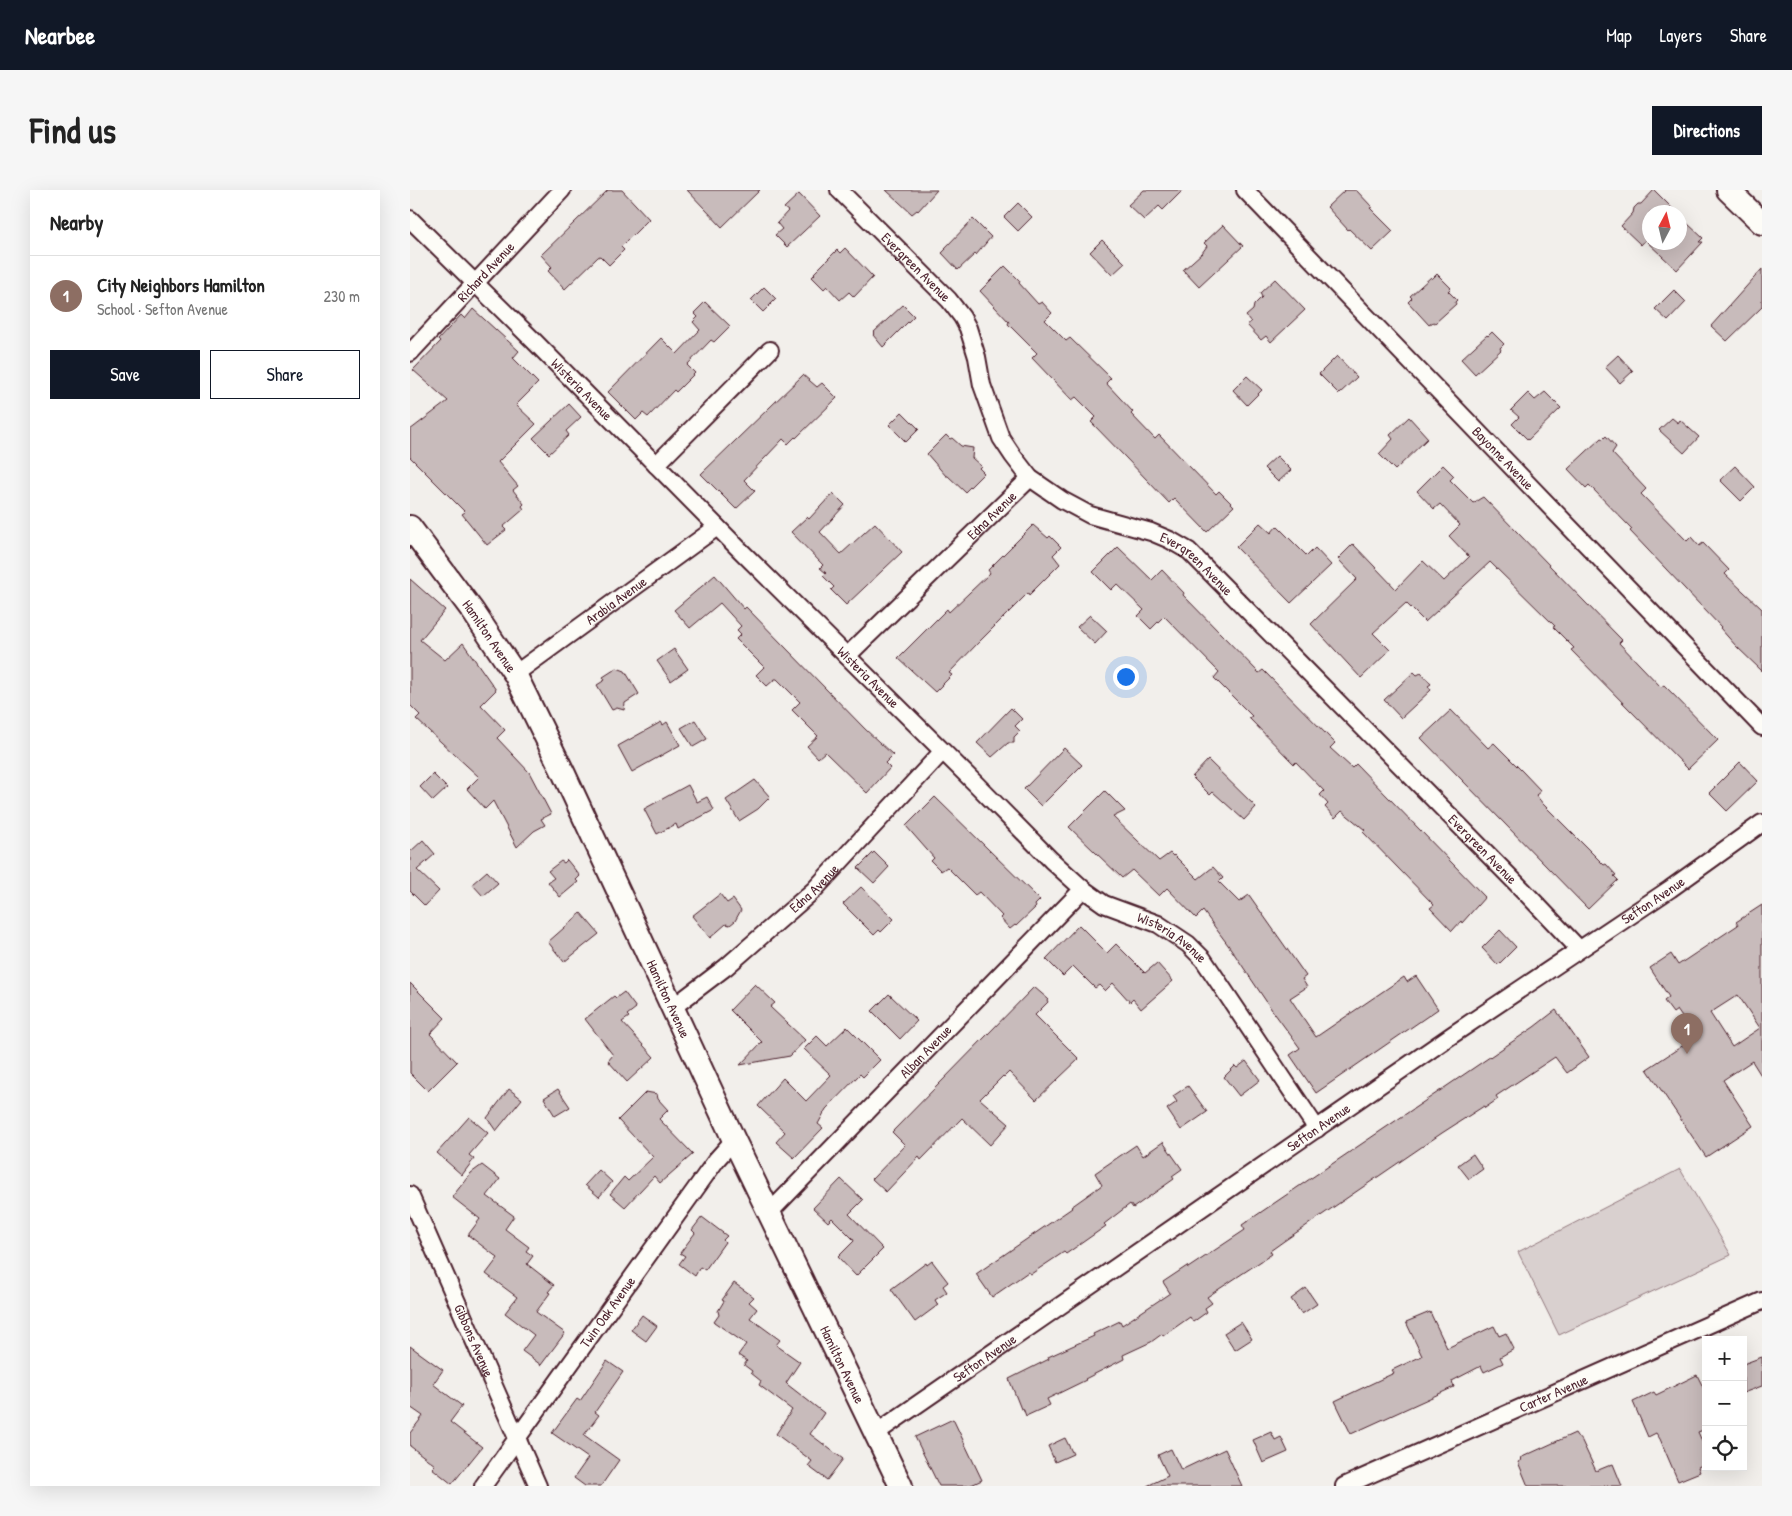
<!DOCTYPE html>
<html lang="en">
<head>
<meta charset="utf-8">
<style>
  :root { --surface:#fff; --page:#f6f6f6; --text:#222; --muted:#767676; --line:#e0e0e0; --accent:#111827 }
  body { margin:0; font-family:"Patrick Hand",sans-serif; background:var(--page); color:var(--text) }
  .controls { position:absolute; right:15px; bottom:15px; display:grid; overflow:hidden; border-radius:0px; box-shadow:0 5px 20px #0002 }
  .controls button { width:45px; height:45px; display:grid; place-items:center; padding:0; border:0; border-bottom:1px solid var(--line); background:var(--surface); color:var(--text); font:25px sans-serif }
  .compass { position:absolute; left:1232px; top:15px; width:45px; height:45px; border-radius:50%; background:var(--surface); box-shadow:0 5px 20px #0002; rotate:7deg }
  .you { position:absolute; left:715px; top:486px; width:18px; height:18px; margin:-12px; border:4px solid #fff; border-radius:50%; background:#1a73e8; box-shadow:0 0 0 8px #1a73e833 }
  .badge { display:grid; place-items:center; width:32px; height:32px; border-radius:50%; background:var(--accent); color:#fff; font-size:16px; font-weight:700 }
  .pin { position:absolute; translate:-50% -41px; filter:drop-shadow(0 1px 2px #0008) }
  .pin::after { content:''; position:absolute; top:26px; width:18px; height:15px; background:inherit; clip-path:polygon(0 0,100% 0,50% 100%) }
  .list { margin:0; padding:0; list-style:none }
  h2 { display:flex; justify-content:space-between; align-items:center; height:65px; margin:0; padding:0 20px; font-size:21px }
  h2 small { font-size:16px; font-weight:400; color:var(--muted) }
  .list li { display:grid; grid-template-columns:32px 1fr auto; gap:15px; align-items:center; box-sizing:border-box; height:80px; padding:0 20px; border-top:1px solid var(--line) }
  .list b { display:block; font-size:19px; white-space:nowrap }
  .list p { margin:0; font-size:16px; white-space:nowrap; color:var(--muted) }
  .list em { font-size:16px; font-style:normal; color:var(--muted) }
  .actions { display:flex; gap:10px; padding:15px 20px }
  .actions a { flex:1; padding:11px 0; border:1px solid var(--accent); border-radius:0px; text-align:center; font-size:18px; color:var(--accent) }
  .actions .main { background:var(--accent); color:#fff }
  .icon { flex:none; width:28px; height:28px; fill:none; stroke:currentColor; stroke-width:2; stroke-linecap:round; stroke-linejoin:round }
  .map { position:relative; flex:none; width:1352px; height:1296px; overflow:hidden; border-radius:0px }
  header { display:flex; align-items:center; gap:30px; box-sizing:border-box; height:70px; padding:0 25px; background:var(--accent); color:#fff }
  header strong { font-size:24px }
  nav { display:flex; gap:28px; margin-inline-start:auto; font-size:18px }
  .intro { display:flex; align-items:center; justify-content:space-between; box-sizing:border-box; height:120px; padding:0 30px }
  h1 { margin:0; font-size:35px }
  .button { padding:12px 22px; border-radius:0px; background:var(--accent); color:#fff; font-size:18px; font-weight:700 }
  main { display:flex; gap:30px; padding:0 30px }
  aside { flex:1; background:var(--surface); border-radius:0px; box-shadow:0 5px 20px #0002 }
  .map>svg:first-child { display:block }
  .green { fill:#d9d0cf; stroke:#92787d }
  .building { fill:#c8bbbb; stroke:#4a1f2b; fill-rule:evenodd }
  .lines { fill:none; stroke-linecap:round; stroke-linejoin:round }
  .street-casing { stroke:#4a1f2b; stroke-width:20 }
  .secondary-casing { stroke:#4a1f2b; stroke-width:26 }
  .street { stroke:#fdfcf7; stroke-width:16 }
  .secondary { stroke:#fdfcf7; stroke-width:22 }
  .labels { text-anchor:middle; stroke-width:4.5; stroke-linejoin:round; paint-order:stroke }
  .street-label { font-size:14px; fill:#4a1f2b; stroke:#fdfcf7 }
</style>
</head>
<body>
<header>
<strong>Nearbee</strong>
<nav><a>Map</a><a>Layers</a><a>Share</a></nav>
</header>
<div class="intro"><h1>Find us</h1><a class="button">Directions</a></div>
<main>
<aside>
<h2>Nearby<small></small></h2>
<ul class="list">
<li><span class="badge" style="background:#8d6e63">1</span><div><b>City Neighbors Hamilton</b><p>School · Sefton Avenue</p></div><em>230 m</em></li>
</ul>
<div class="actions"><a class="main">Save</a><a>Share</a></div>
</aside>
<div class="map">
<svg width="1352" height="1296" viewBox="0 0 1352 1296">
  <rect width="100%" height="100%" fill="#f2efeb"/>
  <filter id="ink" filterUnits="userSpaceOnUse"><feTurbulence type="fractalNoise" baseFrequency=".02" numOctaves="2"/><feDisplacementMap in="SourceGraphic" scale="10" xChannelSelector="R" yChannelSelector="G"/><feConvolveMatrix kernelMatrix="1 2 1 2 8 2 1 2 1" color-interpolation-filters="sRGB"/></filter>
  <g filter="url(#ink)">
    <polygon class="green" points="1270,979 1321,1065 1149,1145 1108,1062"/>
    <g class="building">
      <polygon points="198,0 212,0 239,29 211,57 214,60 199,75 190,66 188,67 155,99 138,81 142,77 131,65"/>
      <polygon points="277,0 350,0 312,37"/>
      <polygon points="476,0 527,0 508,21 507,20 502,24"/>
      <polygon points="734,0 773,0 753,20 749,16 734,30 718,15"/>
      <polygon points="935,0 946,0 962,17 960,18 983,41 962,61 939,39 938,40 917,17"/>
      <polygon points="1244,0 1266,22 1240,22 1240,45 1231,55 1211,36 1223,23 1224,18 1228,14 1231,14"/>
      <polygon points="389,4 410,26 377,57 365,45 372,39 367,33 378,21 374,18"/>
      <polygon points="608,13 622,27 608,41 594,27"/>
      <polygon points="563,29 581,47 566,65 565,64 548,80 532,63 536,59 535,58"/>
      <polygon points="1277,33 1293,48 1289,52 1293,52 1267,80 1237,52 1270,52 1270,41"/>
      <polygon points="813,35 833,56 789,97 773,80 792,63 797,56 794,53"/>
      <polygon points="692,50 715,73 702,85 680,62"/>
      <polygon points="435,58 463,87 444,107 439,102 430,110 417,96 414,99 402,87 405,84 404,83 427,60 430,63"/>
      <polygon points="595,76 610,91 609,93 628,114 632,112 642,123 635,130 656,151 660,148 701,188 696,193 723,222 721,224 745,249 749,245 806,304 809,301 824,316 797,342 764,308 759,313 716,268 681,232 686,227 666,207 662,210 622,168 627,163 598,134 599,132 570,101"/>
      <polygon points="1352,79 1352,117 1317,151 1301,136"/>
      <polygon points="1027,84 1041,98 1038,101 1047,110 1045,112 1046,114 1025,133 1023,132 1019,135 998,112 1002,108 1000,106 1021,87 1022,89"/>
      <polygon points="865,89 895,120 861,152 856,146 851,150 837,135 841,132 836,126 843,120 844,115 852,107 850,103"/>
      <polygon points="354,97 366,109 353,122 341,110"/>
      <polygon points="1264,100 1276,112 1258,131 1245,119"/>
      <polygon points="295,112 320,136 304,152 301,150 277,175 285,183 266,202 264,200 238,227 233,223 226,230 198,202 251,148 267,164 290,140 283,132 288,127 284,123"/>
      <polygon points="493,115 504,126 473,157 463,145 465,143 464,142"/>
      <polygon points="63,119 109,161 103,168 128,193 106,215 126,234 88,272 108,296 103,300 114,314 112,316 114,319 93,337 96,340 77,355 52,324 55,322 0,267 0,240 38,211 3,180 30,152 28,150 51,125 55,129"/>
      <polygon points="1082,142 1094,154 1090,158 1091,160 1065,184 1051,169 1077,145 1078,146"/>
      <polygon points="1208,165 1223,181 1210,193 1195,177"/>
      <polygon points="927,166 947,187 929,204 909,184"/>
      <polygon points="393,185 407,197 412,193 427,208 386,248 385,247 378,254 373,249 334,290 345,301 326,319 291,284"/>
      <polygon points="837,186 852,200 837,215 823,200"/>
      <polygon points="1135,202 1151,218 1118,250 1102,234 1109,227 1101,220 1118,203 1125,210"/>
      <polygon points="159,214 171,227 156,241 159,245 139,264 123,248"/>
      <polygon points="492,222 509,239 496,252 479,235"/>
      <polygon points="999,227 1018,248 985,280 969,264 983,249 980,245"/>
      <polygon points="1262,228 1268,233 1270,230 1289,247 1274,263 1249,240"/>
      <polygon points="536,245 540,249 542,248 551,256 563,258 562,268 571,276 569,278 574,283 555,302 538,286 536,286 517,264"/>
      <polygon points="1196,246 1206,257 1202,263 1236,299 1231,304 1277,351 1281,347 1289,356 1293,353 1319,380 1315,384 1352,419 1352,481 1326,456 1310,438 1311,437 1220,341 1222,339 1179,295 1176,298 1158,279 1191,248 1193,249"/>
      <polygon points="867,266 881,280 868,292 854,278"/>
      <polygon points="1033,275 1044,286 1040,290 1063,313 1073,307 1208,446 1212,450 1209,453 1251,497 1254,495 1308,550 1278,579 1161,460 1164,458 1143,437 1145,436 1080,372 1015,432 996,413 963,443 980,460 951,488 901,434 947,389 928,369 943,354 986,399 1013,371 1034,391 1059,367 1039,346 1050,335 1030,314 1024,319 1007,301"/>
      <polygon points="1325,276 1345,297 1331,311 1310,290"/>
      <polygon points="423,303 435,315 410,342 431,364 465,333 492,362 436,415 421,400 424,397 413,386 416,383 410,378 413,375 381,342 397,327 399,329"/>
      <polygon points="850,333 861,343 867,336 897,366 905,358 921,375 881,413 826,357"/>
      <polygon points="623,335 638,348 640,346 651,357 643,365 650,374 619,405 618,403 569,452 539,483 542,485 525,502 488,468 537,419 539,422 580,383 578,380"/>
      <polygon points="708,357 742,390 752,380 774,403 773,405 849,483 853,480 925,553 920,558 942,578 946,574 1075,707 1052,733 1051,731 1042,741 1020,718 1024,715 953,642 955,640 932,621 925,628 915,617 918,614 910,605 914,601 886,572 884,574 839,528 842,526 804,488 809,482 754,426 741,439 728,426 734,420 707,394 701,400 683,382"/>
      <polygon points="305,385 334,419 336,417 455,539 483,565 475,573 480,578 457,603 415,562 408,568 397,556 408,546 382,520 390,512 367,489 365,489 357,496 346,485 354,477 326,449 331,444 327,440 331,436 310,413 280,438 264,420"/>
      <polygon points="0,389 35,420 10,450 35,470 53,453 86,500 71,515 95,540 87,548 119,582 141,624 131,629 135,635 124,641 107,657 83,611 75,619 57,599 69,587 6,529 10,525 0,515"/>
      <polygon points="680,425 697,441 685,454 667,437"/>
      <polygon points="264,459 278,479 261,491 247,471"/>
      <polygon points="207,478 215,481 229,504 215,513 214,520 207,518 202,520 187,495 195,490 193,487"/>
      <polygon points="1004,482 1007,485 1011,483 1021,494 1018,496 1021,500 991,528 974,510"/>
      <polygon points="601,518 612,529 605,536 610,541 604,547 604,553 598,553 582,567 567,553"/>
      <polygon points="1041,520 1078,558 1084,553 1113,582 1131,601 1126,605 1133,614 1194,675 1196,674 1206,685 1204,686 1208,690 1178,719 1011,548"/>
      <polygon points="285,530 297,549 283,557 271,538"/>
      <polygon points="251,532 253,535 257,532 270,555 222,582 208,556"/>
      <polygon points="654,558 672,575 631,616 614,599"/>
      <polygon points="798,570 846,617 834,630 803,602 800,605 782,587"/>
      <polygon points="1330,572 1348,591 1317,621 1299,603"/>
      <polygon points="23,584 37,598 23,611 10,597"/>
      <polygon points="345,590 360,607 348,619 329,631 316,610"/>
      <polygon points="278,595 287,612 297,607 304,620 268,639 266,634 247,644 234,619"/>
      <polygon points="695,601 715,621 703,627 749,671 760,663 763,666 764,665 788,689 803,677 813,688 809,692 829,712 839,705 896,786 892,789 897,797 880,808 906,847 994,787 997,792 1006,786 1028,819 906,903 880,865 890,858 862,820 821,759 793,721 786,728 757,698 749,706 722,680 712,688 659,637"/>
      <polygon points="525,607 630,710 625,715 626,717 606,736 605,735 600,739 590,728 592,726 569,702 565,705 537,677 531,681 521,671 524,668 496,636"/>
      <polygon points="13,650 25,664 7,680 29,701 15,716 0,701 0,662"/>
      <polygon points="464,662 479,677 464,693 448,678"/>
      <polygon points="157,670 170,686 166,690 168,692 150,707 138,692 144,688 138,681 151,671 154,673"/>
      <polygon points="77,681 88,693 73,706 62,694"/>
      <polygon points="451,697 484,729 471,742 469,740 464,745 433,714"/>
      <polygon points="310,704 317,713 323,709 331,720 325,731 320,735 316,734 300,748 282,726"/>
      <path d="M1352,715V887L1342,871L1313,890L1343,936L1296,967L1237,879L1286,847L1267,820L1263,823L1254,811L1259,807L1240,778L1261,764L1268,775L1328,735L1326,732ZM1328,805L1350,838L1322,857L1300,823Z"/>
      <polygon points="171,723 189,744 154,772 138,752"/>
      <polygon points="669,735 697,763 706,754 735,783 747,773 763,791 731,819 723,809 720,812 703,793 695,801 689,795 685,798 663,776 653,786 636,769"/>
      <polygon points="1090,740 1106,757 1088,775 1072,758"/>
      <polygon points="0,793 35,828 20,844 47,872 18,901 0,883"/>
      <polygon points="345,794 365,813 360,817 395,850 380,866 330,875 352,852 320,820"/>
      <polygon points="624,797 638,809 637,810 638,812 625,825 669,869 626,910 599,882 594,887 593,886 570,909 599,934 580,955 552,928 511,970 509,967 476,1002 462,989 495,955 482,942"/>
      <polygon points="214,802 226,818 217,825 219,827 212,832 244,867 217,892 198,871 203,865 175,829 204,806 206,808"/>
      <polygon points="479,804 507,831 490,849 462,821"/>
      <polygon points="1146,820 1179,867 1157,883 1145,867 1086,906 1088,909 1075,918 1074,916 1032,943 874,1051 860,1061 862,1064 797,1107 802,1113 795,1118 797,1122 783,1132 780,1127 753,1146 752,1144 741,1152 713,1165 714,1169 675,1189 676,1190 637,1209 640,1215 616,1226 613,1218 611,1219 599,1189 639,1169 638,1167 684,1146 683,1144 710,1131 712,1135 760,1103 753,1092 777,1076 778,1078 835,1040 832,1035 1124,837"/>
      <polygon points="437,837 470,870 453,887 450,884 416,919 408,934 413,938 384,968 366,952 375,942 348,916 373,888 396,911 421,885 394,859 407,846 417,856"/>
      <polygon points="836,871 850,890 829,906 814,887 825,876 827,878"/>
      <polygon points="778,896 797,922 771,940 757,919 767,912 763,906"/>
      <polygon points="99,899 112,909 86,941 77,928"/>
      <polygon points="148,899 160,917 145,926 134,908"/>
      <polygon points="236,902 247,904 248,909 258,920 249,929 283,964 250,993 244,986 215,1017 200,1004 214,987 218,991 243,967 208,930"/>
      <polygon points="59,927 78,943 59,965 64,969 52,985 27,963"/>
      <polygon points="753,952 772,979 762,986 764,989 723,1018 720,1014 694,1034 696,1036 656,1064 654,1062 621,1084 618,1082 582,1107 566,1084 662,1018 661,1017 692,995 685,983 726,955 733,966"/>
      <polygon points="1063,964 1073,979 1059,989 1048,975"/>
      <polygon points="72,975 90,989 77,1006 104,1026 95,1039 119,1057 116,1061 123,1066 117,1074 144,1095 138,1102 140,1103 126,1122 155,1143 131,1175 112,1161 124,1145 95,1123 107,1107 76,1084 88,1068 58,1045 70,1029 42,1007 61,983"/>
      <polygon points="189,980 202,992 189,1007 175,995"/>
      <polygon points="431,989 453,1010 439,1024 473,1059 446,1086 428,1067 444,1051 443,1049 422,1028 418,1032 403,1018"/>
      <polygon points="292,1027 317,1046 313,1050 315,1052 295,1080 290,1077 285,1086 269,1074 275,1066 270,1063 285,1043 282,1040"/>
      <polygon points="522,1071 538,1092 533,1096 537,1102 525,1110 528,1115 505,1132 481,1099 516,1073 517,1075"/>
      <polygon points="324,1093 344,1107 339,1112 347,1119 340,1128 370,1150 366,1155 390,1172 376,1193 378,1195 414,1223 400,1244 433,1269 417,1290 398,1276 402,1271 366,1244 382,1220 349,1195 351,1191 341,1183 342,1181 334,1175 337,1171 328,1165 336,1154 304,1132 309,1125 308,1121 314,1111 312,1110"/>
      <polygon points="896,1098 907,1114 892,1124 881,1109"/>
      <polygon points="1020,1122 1037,1158 1084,1136 1089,1146 1096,1143 1104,1159 1090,1167 1093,1173 1074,1182 1071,1176 1042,1191 1044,1197 941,1244 925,1211 984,1183 982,1180 1012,1166 996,1132"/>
      <polygon points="232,1125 247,1136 236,1151 221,1140"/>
      <polygon points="831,1132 842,1149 825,1160 814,1143"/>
      <polygon points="0,1156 33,1180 23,1194 52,1216 40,1232 72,1257 42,1294 22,1278 25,1275 0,1256 0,1243 13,1226 0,1217"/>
      <polygon points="1352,1167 1352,1196 1333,1203 1333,1174"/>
      <polygon points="197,1171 213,1182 185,1222 189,1225 174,1245 209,1270 191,1296 175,1296 164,1288 178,1268 142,1243 167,1209 170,1211"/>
      <polygon points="1287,1185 1296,1203 1296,1239 1288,1242 1296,1260 1296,1273 1288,1277 1290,1282 1268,1291 1250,1249 1246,1243 1238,1247 1223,1212 1244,1202 1246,1205"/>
      <polygon points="543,1229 572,1290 559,1296 529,1296 505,1247"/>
      <polygon points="861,1242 865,1250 871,1247 878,1262 853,1273 843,1250"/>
      <polygon points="1165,1243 1169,1249 1171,1249 1186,1281 1203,1274 1212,1296 1118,1296 1108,1272 1112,1270 1110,1268"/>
      <polygon points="655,1248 663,1264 645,1272 638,1256"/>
      <polygon points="761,1259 771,1280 815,1259 832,1296 737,1296 758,1286 748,1265"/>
    </g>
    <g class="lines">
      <defs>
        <g id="street">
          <path id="s1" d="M429,0L539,110L552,127L558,138L567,167L572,195L591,248L603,266L620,288L652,310L680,325L741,342L760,350L779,361L1113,700L1169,759"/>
          <path id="s2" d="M835,0L1352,537"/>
          <path id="s3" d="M0,29L124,151L330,360L566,594L641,670L673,699L694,714L748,734L778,754L793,769L907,939"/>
          <path id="s4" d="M0,163L152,0"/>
          <polyline points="246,275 360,160"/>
          <path id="s5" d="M437,466L620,288"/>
          <path id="s6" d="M105,484L307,337"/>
          <path id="s7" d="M262,818L316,777L404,700L532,562"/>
          <path id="s8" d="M0,1005L128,1296"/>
          <path id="s9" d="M359,1023L673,699"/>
          <path id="s10" d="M466,1243L1042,845L1260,699L1352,633"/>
          <path id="s11" d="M73,1296L307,969L324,950"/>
          <path id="s12" d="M934,1296L1352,1111"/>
        </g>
        <g id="secondary">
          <polyline points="1318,0 1352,33"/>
          <path id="s13" d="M0,337L62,420L105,484L154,584L324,950L491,1296"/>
        </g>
      </defs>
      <use href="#street" class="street-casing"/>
      <use href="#secondary" class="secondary-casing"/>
      <use href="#street" class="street"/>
      <use href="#secondary" class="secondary"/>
    </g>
  </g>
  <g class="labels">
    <g class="street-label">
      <text dy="5" stroke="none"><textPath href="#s1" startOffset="109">Evergreen Avenue</textPath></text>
      <text dy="5" stroke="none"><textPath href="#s4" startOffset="111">Richard Avenue</textPath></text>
      <text dy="5" stroke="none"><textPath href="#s3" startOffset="242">Wisteria Avenue</textPath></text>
      <text dy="5" stroke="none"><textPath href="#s2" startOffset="372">Bayonne Avenue</textPath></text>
      <text dy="5" stroke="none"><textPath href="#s5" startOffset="202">Edna Avenue</textPath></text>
      <text dy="5" stroke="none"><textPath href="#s1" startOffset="544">Evergreen Avenue</textPath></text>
      <text dy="5" stroke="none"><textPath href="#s6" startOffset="125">Arabia Avenue</textPath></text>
      <text dy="5" stroke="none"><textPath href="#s13" startOffset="135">Hamilton Avenue</textPath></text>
      <text dy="5" stroke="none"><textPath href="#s3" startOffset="648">Wisteria Avenue</textPath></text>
      <text dy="5" stroke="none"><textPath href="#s1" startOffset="949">Evergreen Avenue</textPath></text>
      <text dy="5" stroke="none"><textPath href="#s7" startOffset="186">Edna Avenue</textPath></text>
      <text dy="5" stroke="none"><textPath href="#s10" startOffset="942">Sefton Avenue</textPath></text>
      <text dy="5" stroke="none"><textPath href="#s3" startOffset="1052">Wisteria Avenue</textPath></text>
      <text dy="5" stroke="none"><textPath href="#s13" startOffset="540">Hamilton Avenue</textPath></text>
      <text dy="5" stroke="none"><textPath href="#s9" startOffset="225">Alban Avenue</textPath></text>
      <text dy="5" stroke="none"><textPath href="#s10" startOffset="538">Sefton Avenue</textPath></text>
      <text dy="5" stroke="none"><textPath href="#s11" startOffset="214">Twin Oak Avenue</textPath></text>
      <text dy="5" stroke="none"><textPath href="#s8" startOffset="159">Gibbons Avenue</textPath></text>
      <text dy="5" stroke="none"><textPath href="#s10" startOffset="132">Sefton Avenue</textPath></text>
      <text dy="5" stroke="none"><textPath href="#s13" startOffset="945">Hamilton Avenue</textPath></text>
      <text dy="5" stroke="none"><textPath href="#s12" startOffset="229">Carter Avenue</textPath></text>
    </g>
  </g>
</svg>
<div class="controls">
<button>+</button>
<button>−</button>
<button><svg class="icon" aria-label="locate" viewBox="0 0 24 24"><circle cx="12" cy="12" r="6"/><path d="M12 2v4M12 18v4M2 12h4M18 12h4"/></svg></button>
</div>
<svg class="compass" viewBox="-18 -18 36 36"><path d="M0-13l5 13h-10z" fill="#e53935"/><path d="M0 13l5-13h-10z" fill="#767676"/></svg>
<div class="you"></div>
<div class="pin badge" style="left:1277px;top:864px;background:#8d6e63">1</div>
</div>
</main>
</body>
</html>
